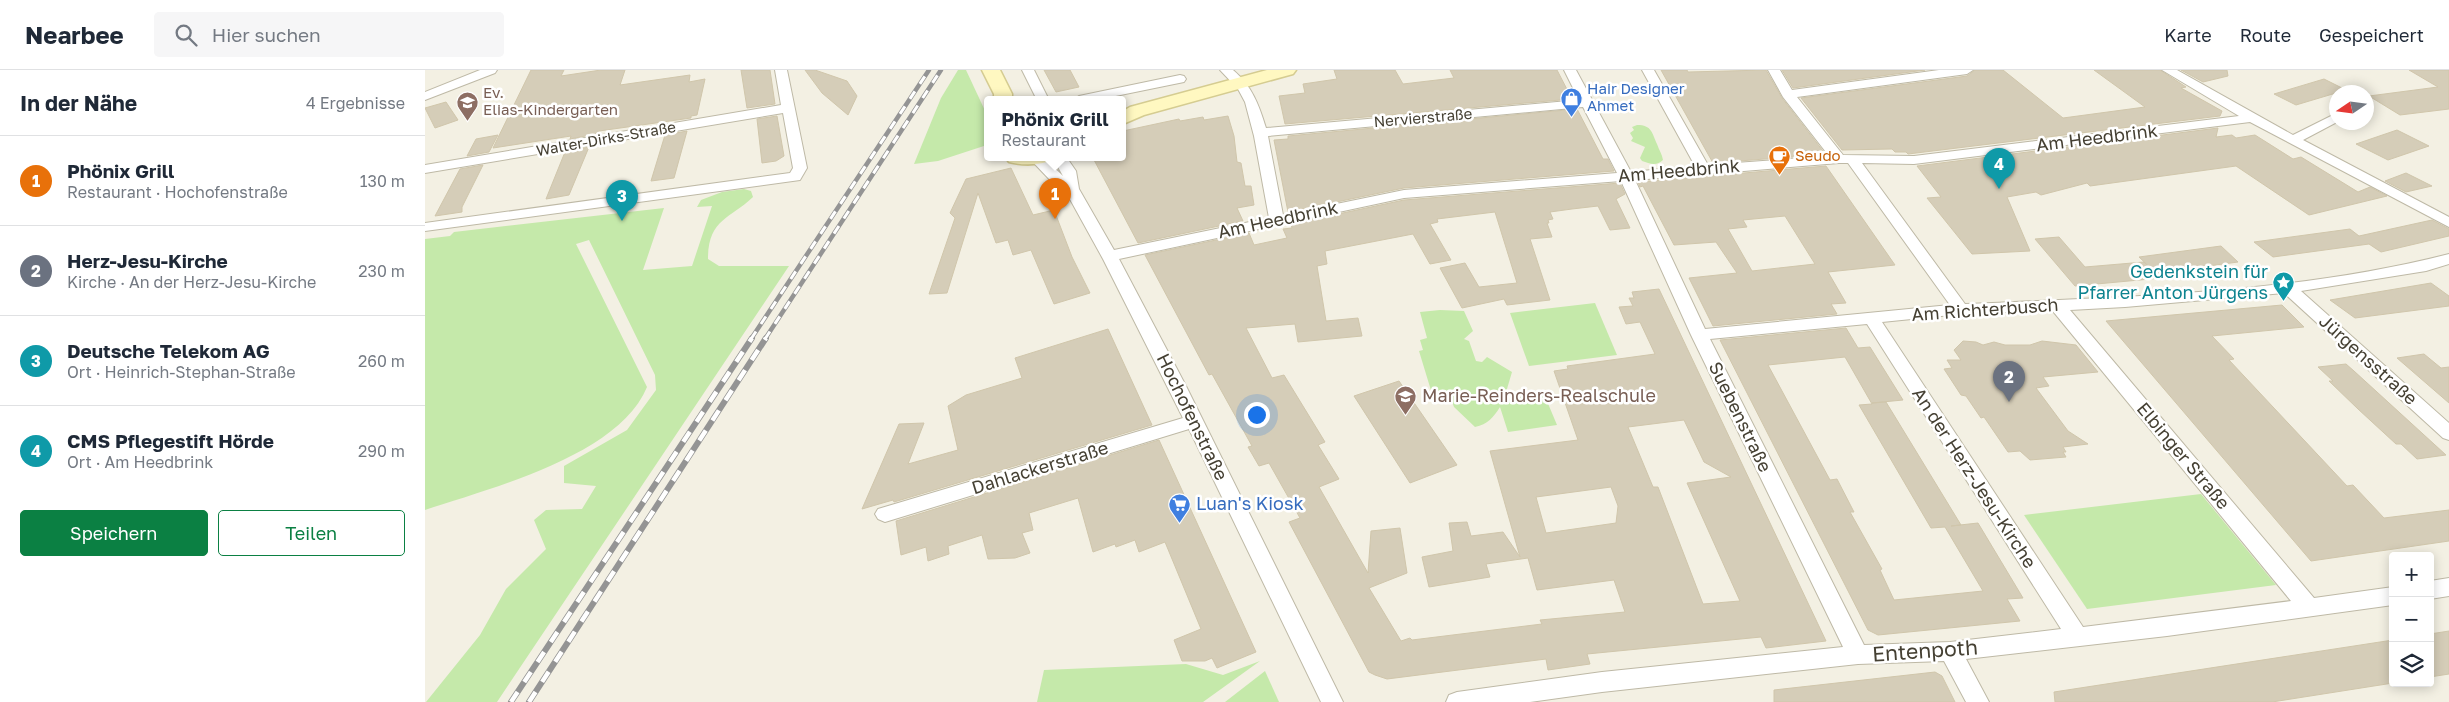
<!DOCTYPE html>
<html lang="de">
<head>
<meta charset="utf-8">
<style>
  :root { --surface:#fff; --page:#f6f6f7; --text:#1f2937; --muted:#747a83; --line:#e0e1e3; --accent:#0b8043 }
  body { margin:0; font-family:"Golos Text",sans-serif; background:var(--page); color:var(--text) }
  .controls { position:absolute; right:15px; bottom:15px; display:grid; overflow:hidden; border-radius:5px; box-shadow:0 2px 12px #0003 }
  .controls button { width:45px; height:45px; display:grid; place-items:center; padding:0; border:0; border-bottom:1px solid var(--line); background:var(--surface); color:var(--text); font:25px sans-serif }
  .compass { position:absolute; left:1904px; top:15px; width:45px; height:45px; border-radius:50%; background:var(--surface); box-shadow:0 2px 12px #0003; rotate:257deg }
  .you { position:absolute; left:831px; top:344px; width:18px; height:18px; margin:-12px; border:4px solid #fff; border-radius:50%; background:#1a73e8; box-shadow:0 0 0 8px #1a73e833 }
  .badge { display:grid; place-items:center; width:32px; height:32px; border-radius:50%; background:var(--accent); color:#fff; font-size:16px; font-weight:700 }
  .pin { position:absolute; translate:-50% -41px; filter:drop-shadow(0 1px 2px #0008) }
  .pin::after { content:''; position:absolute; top:26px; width:18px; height:15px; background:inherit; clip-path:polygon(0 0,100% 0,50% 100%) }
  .popup { position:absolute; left:559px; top:26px; width:142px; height:65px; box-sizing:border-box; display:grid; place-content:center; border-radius:5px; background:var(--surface); filter:drop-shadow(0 1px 4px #0005); font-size:16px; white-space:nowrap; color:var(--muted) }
  .popup b { font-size:19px; color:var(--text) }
  .popup::after { content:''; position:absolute; left:50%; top:100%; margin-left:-10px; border:10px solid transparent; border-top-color:var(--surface) }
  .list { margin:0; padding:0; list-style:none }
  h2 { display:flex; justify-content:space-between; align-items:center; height:65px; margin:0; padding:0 20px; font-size:21px }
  h2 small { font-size:16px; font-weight:400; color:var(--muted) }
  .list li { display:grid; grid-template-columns:32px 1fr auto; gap:15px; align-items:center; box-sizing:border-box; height:90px; padding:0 20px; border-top:1px solid var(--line) }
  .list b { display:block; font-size:19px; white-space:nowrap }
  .list p { margin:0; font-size:16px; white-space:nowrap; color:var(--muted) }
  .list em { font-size:16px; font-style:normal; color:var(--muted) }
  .actions { display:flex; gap:10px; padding:15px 20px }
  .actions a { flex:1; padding:11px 0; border:1px solid var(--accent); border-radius:5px; text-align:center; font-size:18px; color:var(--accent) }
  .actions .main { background:var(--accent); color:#fff }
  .icon { flex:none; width:28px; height:28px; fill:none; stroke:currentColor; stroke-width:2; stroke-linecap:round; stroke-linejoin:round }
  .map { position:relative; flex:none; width:2024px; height:632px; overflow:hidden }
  header { display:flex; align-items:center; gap:30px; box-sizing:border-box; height:70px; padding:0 25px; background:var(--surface); border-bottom:1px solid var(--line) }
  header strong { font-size:24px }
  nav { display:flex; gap:28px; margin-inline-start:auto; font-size:18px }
  .search { width:350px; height:45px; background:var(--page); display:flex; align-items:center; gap:12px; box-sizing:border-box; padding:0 18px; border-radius:5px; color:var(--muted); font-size:19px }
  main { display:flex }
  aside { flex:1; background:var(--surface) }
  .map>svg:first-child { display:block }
  .green { fill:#c5e9aa }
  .building { fill:#d5cdb8; stroke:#d0c6ab; fill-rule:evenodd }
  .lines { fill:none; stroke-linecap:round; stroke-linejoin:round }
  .street-casing { stroke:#beb9a6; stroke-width:2 }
  .secondary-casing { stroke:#d5cc91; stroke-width:3 }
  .street { fill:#fff; fill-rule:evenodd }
  .secondary { fill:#fff8c1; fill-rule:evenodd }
  .rail-far1-casing { stroke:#949494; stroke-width:4.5 }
  .rail-casing { stroke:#949494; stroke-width:6 }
  .rail-far1 { stroke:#fff; stroke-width:3; stroke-dasharray:9; stroke-linecap:butt }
  .rail { stroke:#fff; stroke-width:4.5; stroke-dasharray:12; stroke-linecap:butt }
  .labels { text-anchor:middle; stroke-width:5; stroke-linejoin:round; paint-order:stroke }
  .far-shop-label { font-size:15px; fill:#366cbe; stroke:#fff; text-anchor:start }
  .far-education-label { font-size:15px; fill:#785e54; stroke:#fff; text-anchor:start }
  .far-street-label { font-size:15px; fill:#454033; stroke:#fff }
  .far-food-label { font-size:15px; fill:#c56008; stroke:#fff; text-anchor:start }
  .street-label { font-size:18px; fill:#454033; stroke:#fff }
  .culture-label { font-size:18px; fill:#0d838f; stroke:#fff; text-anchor:end }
  .education-label { font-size:18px; fill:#785e54; stroke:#fff; text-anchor:start }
  .shop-label { font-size:18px; fill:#366cbe; stroke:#fff; text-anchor:start }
  .near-street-label { font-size:21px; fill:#454033; stroke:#fff }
</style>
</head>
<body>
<header>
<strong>Nearbee</strong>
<div class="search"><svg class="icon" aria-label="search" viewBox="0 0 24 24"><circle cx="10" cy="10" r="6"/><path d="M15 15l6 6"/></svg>Hier suchen</div>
<nav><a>Karte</a><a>Route</a><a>Gespeichert</a></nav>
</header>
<main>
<aside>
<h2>In der Nähe<small>4 Ergebnisse</small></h2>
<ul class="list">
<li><span class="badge" style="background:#e8710a">1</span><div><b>Phönix Grill</b><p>Restaurant · Hochofenstraße</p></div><em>130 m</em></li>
<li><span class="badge" style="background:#6b7280">2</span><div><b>Herz-Jesu-Kirche</b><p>Kirche · An der Herz-Jesu-Kirche</p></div><em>230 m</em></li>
<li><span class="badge" style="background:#0f9aa8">3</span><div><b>Deutsche Telekom AG</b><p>Ort · Heinrich-Stephan-Straße</p></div><em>260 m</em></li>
<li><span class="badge" style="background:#0f9aa8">4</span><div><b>CMS Pflegestift Hörde</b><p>Ort · Am Heedbrink</p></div><em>290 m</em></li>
</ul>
<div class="actions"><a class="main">Speichern</a><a>Teilen</a></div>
</aside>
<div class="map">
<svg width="2024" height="632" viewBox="0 0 2024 632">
  <rect width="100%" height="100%" fill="#f3f0e3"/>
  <g class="green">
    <polygon points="533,0 541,0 562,45 562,75 513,91 489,94 516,28"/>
    <path d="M1212,55C1227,55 1227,63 1232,74C1234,80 1237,84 1238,90C1232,96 1225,94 1217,91L1215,88L1220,77L1206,71L1208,68L1205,63L1209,60L1207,57Z"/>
    <path d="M319,119L326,121L328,127C305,149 283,149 283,189L294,196H364L72,632H1L55,565L81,519L121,479L109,450L121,440L157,439L171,416L139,413V396L202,360L231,320L230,305L164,170L151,174L222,317C194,386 65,418 0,440V169L25,166L29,162L239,138L218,200L267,196L287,136L272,137L276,130L297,122Z"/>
    <polygon points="1170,233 1192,285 1104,296 1085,243"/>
    <path d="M1015,240L1039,241L1048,261L1039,269L1044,271L1051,291L1057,292L1062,287L1087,302L1079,329L1119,324L1132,355L1083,362L1075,337C1068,348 1063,354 1050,357L1029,337L1024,324L1008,327L994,281L998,280L995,270L1002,268L995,242Z"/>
    <polygon points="1776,424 1851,515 1662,539 1599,445"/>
    <polygon points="835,591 778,632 612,632 619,600 761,594 798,605"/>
    <polygon points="840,601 854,632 800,632"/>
  </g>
  <g class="building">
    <polygon points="106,0 139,0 136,6 176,0 200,0 195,15 265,5 264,12 280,9 272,45 266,46 266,48 174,61 171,64 145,69 146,66 68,78"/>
    <polygon points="316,0 345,0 350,34 322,38"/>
    <polygon points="380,0 390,0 422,11 432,26 423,45 397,23"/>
    <polygon points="619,0 645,0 654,17 631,22"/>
    <polygon points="909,0 970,0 978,14 1029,8 1025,0 1132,0 1147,29 860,54 854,26 880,23 878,14 912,9"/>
    <polygon points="1236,0 1262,0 1263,2 1341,0 1357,28 1398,81 1389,81 1392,85 1288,93"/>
    <polygon points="1357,0 1500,0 1368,18"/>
    <polygon points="1550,0 1578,0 1638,48 1720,37 1669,0 1735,0 1761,17 1756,18 1797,41 1795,46 1483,84 1481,82 1470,82 1467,79 1417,80 1376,28 1542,6"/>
    <polygon points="1756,0 1802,0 1803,6 1778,12"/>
    <polygon points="1984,0 2024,0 2024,39 1975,45 1944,26 2013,17"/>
    <polygon points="1899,9 1921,20 1871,35 1849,24"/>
    <polygon points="21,32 33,50 10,58 0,38"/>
    <polygon points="1152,39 1178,89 1183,89 1189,101 979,118 863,142 849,70 863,69 863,66"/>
    <polygon points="352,46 359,86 351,91 337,93 332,49"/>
    <polygon points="803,46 809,66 812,92 816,93 820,116 826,116 829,135 812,138 818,151 713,173 668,88 698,88 698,61 754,49 755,51 778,47 779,50"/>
    <polygon points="1793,58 1791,67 1807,65 1811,68 1830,65 1868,89 1876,87 1933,122 1945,117 1962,126 1884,145 1811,96 1665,116 1662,113 1616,125 1611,122 1582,127 1605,181 1547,184 1502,128 1516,127 1492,96"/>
    <polygon points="1972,60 2004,76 1963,90 1931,74"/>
    <polygon points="262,61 249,108 226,111 240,65"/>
    <polygon points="73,65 64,82 42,86 51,69"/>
    <polygon points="164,77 144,125 121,129 140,82"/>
    <polygon points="58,95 37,137 37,142 10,146 35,99"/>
    <path d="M1401,96L1470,195L1403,202L1421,233L1406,234L1412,244L1288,256L1264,208L1312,203L1291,172L1249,175L1218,116L1215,117L1213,112ZM1360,146L1390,194L1327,201L1303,159L1322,157L1318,150Z"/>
    <polygon points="586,98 608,145 629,140 647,187 665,223 629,234 606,180 588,185 583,170 571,173 553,123 522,223 504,224 530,148 525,143 541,109"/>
    <polygon points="1981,103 2007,116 1981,122 1960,111"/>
    <path d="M1195,113L1200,124L1191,129L1205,158L1185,160L1173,136L1147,139L1125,142L1128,149L1123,150L1124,153H1122L1127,167L1105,169L1125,230L1082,235L1079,229L1037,238L1015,198L1040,193L1054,217L1092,213L1070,142L1012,149L1013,152L1005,154L1026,190L1005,194L988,164L900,181L902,194L892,196L901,251L933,248L937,266L873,272L870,254L821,258L847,308L859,305L900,372L893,375L914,409L894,417L943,503L946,461L975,458L982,503L944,518L976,571L985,568L987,570L1117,554L1115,550L1200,542L1189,510L1112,520L1103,488L1061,494L1065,507L1004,517L997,487L1028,481L1024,453L1042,452L1046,466L1078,462L1095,487L1065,381L1153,370L1129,301L1143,299L1142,296L1230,284L1215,252L1201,254L1194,237L1208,236L1204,228H1209L1207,222L1234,219L1401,571L1341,578L1336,567L1162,584L1165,594L1123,600L1121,589L962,609L950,605L944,602L864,452L875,448L844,393L834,396L823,377L827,376L787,304L784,305L720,185L824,163L829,175L862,168L858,159L867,158L866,154L979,130ZM1259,350L1279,392L1306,407L1262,413L1315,531L1278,534L1233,417H1228L1203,357ZM1186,417L1193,436L1191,453L1121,463L1111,427Z"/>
    <polygon points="2007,150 2024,159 2024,166 1956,182 1944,174 1848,187 1829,172 1925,159 1934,166"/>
    <polygon points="1634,167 1660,197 1719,192 1736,208 1650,216 1610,169"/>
    <polygon points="1796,176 1813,192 1731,203 1714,187"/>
    <polygon points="2006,213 2024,226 2024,236 1930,248 1905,230"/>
    <polygon points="1857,235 1879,257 1787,266 1809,289 1804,290 1922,416 1928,415 1959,448 2024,440 2024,471 1886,491 1681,251"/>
    <path d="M1421,258L1433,278L1445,277L1478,330L1447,333L1461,332L1536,455L1526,456L1553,453L1598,528L1582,529L1595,551L1453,565L1443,560L1295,270ZM1420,287L1447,334L1434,335L1506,458L1520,457L1558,521L1469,530L1455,500L1457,499L1425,442H1429L1412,409L1405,410L1343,295Z"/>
    <polygon points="683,259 727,355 469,432 468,430 437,439 474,354 499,353 483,394 533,380 523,336 541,325 597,308 590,288"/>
    <polygon points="1538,271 1551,272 1558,275 1569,272 1580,275 1605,275 1617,271 1651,275 1673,302 1618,307 1624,316 1611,318 1643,361 1663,374 1638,377 1641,382 1638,382 1641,387 1605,390 1595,381 1583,382 1559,347 1556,348 1541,326 1536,325 1519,299 1527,298 1522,290 1536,290 1529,280"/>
    <polygon points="1999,284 2016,298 2024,297 2024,333 1972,288"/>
    <polygon points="1921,294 1929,301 2021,385 1992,389 1976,374 1971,374 1933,339 1904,311 1908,311 1893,297"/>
    <polygon points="974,311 1032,395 985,413 929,326"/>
    <polygon points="734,370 831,582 792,598 787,588 780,591 757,591 749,570 776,559 740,472 714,482 710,470 691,477 690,474 668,482 653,428 604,443 608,460 597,463 605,483 590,488 563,489 557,465 523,476 524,484 503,491 501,477 476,485 471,451"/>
    <polygon points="2024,561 2024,604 2005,607 2005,564"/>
    <polygon points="1968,570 1968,613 1847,632 1630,632 1629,622"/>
    <polygon points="1510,602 1517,606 1530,632 1349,632 1349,620"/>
  </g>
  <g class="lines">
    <defs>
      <g id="street">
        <polygon points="55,0 72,0 70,3 0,30 0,22"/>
        <polygon points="350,0 362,0 382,98 375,110 0,161 0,153 365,103 368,98 358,43 0,103 0,95 356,35"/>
        <polygon points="597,0 609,0 624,30 612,30"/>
        <path d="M795,0H808C827,16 834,35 841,58L1154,30L1139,0H1151L1206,102L1270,96L1217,0H1229L1283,95L1404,86L1358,27L1343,0H1355L1367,20L1514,0H1548L1542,4L1372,27L1418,85L1489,86L1814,46L1737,0H1752L1868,65L1912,43V52L1878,70L2024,147V157L1825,52L1489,94L1437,93L1540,234C1701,227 1867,224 2024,184V194L2001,201L1876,221L2024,353V370L2018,368L1859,223L1700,237L1645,240L1889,528L1968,517V535L1742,566L1541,589L1564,632H1541L1519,591L1433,594L1177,622L1105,632H1021L1024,625L1032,622L1177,602L1418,577L1266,265L1196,111L979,128L694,189L761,316L918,632H896L764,359L460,452L453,449L450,444L453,439L758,348L678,189L641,122L625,110L605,89L619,88L638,106L628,88H642L651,101L654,119L689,180L844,148L829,66L820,32L813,19ZM1158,37L1192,103L979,120L858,145L843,66ZM1414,93H1423L1525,235L1280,259L1210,110ZM1627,240L1866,531L1658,557L1457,252L1536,244ZM1442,254L1636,559L1525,572L1439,575L1285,269Z"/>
        <polygon points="755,5 759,6 761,9 759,12 671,30 648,30 654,26"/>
        <polygon points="2024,508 2024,526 2005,529 2005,511"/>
      </g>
      <g id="secondary">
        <polygon points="557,0 575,0 587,24 587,30 569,30 569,24"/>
        <polygon points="842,0 871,0 868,4 719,45 698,54 698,41 705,37"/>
        <path d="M581,88H625L622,92C610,95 596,95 584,92Z"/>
      </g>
    </defs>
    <use href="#street" class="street-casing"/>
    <use href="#secondary" class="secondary-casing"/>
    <use href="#street" class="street"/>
    <use href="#secondary" class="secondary"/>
    <defs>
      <g id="rail-far1">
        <polyline points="326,269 504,0"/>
        <polyline points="340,269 516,0"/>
      </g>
      <g id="rail">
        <polyline points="86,632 327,268"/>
        <polyline points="104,632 341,268"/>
      </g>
    </defs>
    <use href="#rail-far1" class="rail-far1-casing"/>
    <use href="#rail" class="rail-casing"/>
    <use href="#rail-far1" class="rail-far1"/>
    <use href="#rail" class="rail"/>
  </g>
  <defs>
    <symbol id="shop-pin" viewBox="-11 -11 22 30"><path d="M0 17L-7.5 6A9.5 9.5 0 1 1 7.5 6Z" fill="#3f7fe0" stroke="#fff"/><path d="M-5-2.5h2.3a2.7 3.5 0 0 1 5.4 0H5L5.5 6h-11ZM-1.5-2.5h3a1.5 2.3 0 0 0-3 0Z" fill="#fff"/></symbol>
    <symbol id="school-pin" viewBox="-11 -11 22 30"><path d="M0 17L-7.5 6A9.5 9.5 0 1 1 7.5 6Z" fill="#8d6e63" stroke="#fff"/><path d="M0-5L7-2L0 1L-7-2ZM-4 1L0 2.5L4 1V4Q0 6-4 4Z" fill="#fff"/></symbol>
    <symbol id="cafe-pin" viewBox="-11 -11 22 30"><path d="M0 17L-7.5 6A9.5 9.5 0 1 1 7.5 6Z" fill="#e8710a" stroke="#fff"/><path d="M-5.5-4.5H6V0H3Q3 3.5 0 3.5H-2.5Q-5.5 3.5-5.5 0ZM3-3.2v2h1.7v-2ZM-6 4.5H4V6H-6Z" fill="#fff"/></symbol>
    <symbol id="sight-pin" viewBox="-11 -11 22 30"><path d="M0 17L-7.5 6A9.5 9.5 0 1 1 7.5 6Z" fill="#0f9aa8" stroke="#fff"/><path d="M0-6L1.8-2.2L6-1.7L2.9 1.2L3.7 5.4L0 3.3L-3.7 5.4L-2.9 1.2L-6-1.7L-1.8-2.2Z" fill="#fff"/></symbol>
    <symbol id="supermarket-pin" viewBox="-11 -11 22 30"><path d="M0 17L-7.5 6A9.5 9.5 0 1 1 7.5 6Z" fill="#3f7fe0" stroke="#fff"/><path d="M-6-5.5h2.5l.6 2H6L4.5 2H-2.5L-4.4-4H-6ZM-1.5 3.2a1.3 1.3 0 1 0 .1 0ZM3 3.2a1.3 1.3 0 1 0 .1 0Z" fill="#fff"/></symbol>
  </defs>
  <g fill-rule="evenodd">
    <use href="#shop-pin" x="1134" y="16" width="25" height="34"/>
    <use href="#school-pin" x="30" y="20" width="25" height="34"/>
    <use href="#cafe-pin" x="1342" y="74" width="25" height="34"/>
    <use href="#sight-pin" x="1846" y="200" width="25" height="34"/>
    <use href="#school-pin" x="968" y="314" width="25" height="34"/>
    <use href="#supermarket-pin" x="742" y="422" width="25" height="34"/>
  </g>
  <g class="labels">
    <g class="far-shop-label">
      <text x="1162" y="24">Hair Designer<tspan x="1162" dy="17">Ahmet</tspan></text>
    </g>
    <g class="far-education-label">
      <text x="58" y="28">Ev.<tspan x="58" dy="17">Elias-Kindergarten</tspan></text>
    </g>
    <g class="far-street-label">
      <text transform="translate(998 48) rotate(-5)" y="5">Nervierstraße</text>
      <text transform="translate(181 69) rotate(-10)" y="5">Walter-Dirks-Straße</text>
    </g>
    <g class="far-food-label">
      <text x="1370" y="91">Seudo</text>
    </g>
    <g class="street-label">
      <text transform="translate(1672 68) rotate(-7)" y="6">Am Heedbrink</text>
      <text transform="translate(1254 101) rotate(-5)" y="6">Am Heedbrink</text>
      <text transform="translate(853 150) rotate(-12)" y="6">Am Heedbrink</text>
      <text transform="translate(1560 240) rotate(-4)" y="6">Am Richterbusch</text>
      <text transform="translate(1943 290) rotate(42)" y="6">Jürgensstraße</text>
      <text transform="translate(767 347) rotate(64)" y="6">Hochofenstraße</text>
      <text transform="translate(1315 347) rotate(64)" y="6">Suebenstraße</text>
      <text transform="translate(1758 386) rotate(50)" y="6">Elbinger Straße</text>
      <text transform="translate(615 398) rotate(-17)" y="6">Dahlackerstraße</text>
      <text transform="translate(1549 408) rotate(57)" y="6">An der Herz-Jesu-Kirche</text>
    </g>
    <g class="culture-label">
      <text x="1843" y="208">Gedenkstein für<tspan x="1843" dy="21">Pfarrer Anton Jürgens</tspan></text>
    </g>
    <g class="education-label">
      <text x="997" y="332">Marie-Reinders-Realschule</text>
    </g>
    <g class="shop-label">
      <text x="771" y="440">Luan's Kiosk</text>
    </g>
    <g class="near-street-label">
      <text transform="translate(1500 581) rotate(-4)" y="7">Entenpoth</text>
    </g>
  </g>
</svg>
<div class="controls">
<button>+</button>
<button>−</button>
<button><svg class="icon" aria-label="layers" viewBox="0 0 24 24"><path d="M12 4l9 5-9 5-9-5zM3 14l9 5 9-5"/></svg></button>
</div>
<svg class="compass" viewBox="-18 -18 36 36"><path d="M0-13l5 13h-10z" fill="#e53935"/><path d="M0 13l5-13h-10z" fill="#747a83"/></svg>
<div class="you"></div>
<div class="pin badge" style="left:630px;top:149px;background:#e8710a">1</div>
<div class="popup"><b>Phönix Grill</b>Restaurant</div>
<div class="pin badge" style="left:1584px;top:332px;background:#6b7280">2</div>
<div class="pin badge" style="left:197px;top:151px;background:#0f9aa8">3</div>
<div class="pin badge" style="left:1574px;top:119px;background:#0f9aa8">4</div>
</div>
</main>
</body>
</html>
